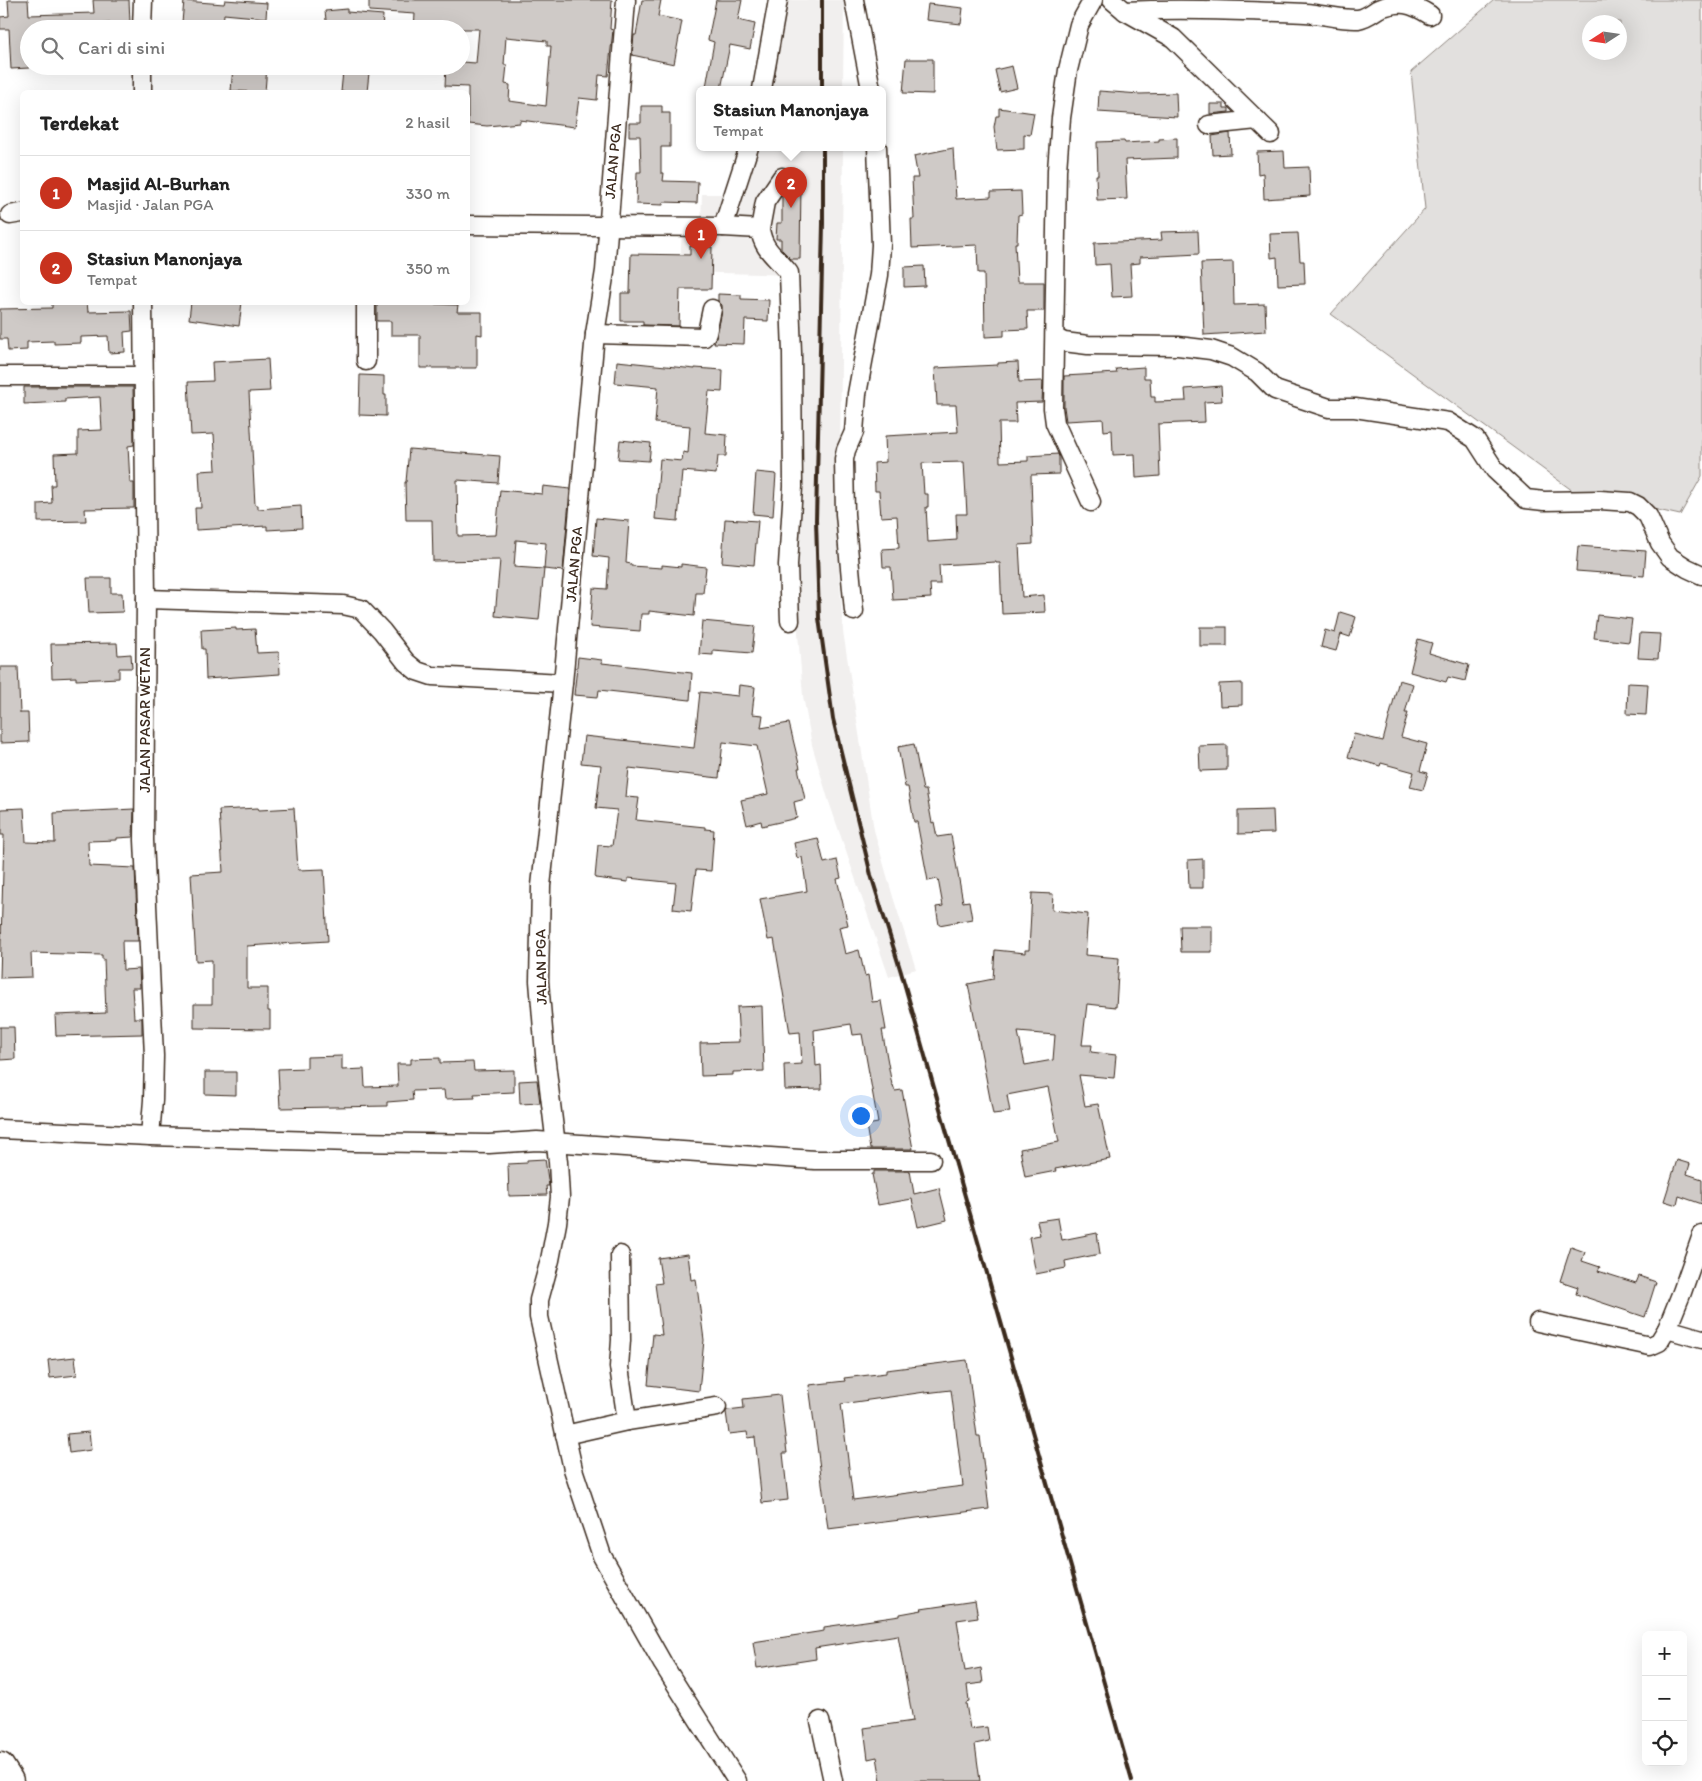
<!DOCTYPE html>
<html lang="id">
<head>
<meta charset="utf-8">
<style>
  :root { --surface:#fff; --page:#f6f6f6; --text:#222; --muted:#767676; --line:#e0e0e0; --accent:#c8321e }
  body { margin:0; font-family:Itim,sans-serif; background:var(--page); color:var(--text) }
  .controls { position:absolute; right:15px; bottom:15px; display:grid; overflow:hidden; border-radius:8px; box-shadow:0 5px 20px #0002 }
  .controls button { width:45px; height:45px; display:grid; place-items:center; padding:0; border:0; border-bottom:1px solid var(--line); background:var(--surface); color:var(--text); font:25px sans-serif }
  .compass { position:absolute; left:1582px; top:15px; width:45px; height:45px; border-radius:50%; background:var(--surface); box-shadow:0 5px 20px #0002; rotate:258deg }
  .you { position:absolute; left:860px; top:1115px; width:18px; height:18px; margin:-12px; border:4px solid #fff; border-radius:50%; background:#1a73e8; box-shadow:0 0 0 8px #1a73e833 }
  .badge { display:grid; place-items:center; width:32px; height:32px; border-radius:50%; background:var(--accent); color:#fff; font-size:16px; font-weight:700 }
  .pin { position:absolute; translate:-50% -41px; filter:drop-shadow(0 1px 2px #0008) }
  .pin::after { content:''; position:absolute; top:26px; width:18px; height:15px; background:inherit; clip-path:polygon(0 0,100% 0,50% 100%) }
  .popup { position:absolute; left:696px; top:86px; width:190px; height:65px; box-sizing:border-box; display:grid; place-content:center; border-radius:8px; background:var(--surface); filter:drop-shadow(0 1px 4px #0005); font-size:16px; white-space:nowrap; color:var(--muted) }
  .popup b { font-size:19px; color:var(--text) }
  .popup::after { content:''; position:absolute; left:50%; top:100%; margin-left:-10px; border:10px solid transparent; border-top-color:var(--surface) }
  .list { margin:0; padding:0; list-style:none }
  h2 { display:flex; justify-content:space-between; align-items:center; height:65px; margin:0; padding:0 20px; font-size:21px }
  h2 small { font-size:16px; font-weight:400; color:var(--muted) }
  .list li { display:grid; grid-template-columns:32px 1fr auto; gap:15px; align-items:center; box-sizing:border-box; height:75px; padding:0 20px; border-top:1px solid var(--line) }
  .list b { display:block; font-size:19px; white-space:nowrap }
  .list p { margin:0; font-size:16px; white-space:nowrap; color:var(--muted) }
  .list em { font-size:16px; font-style:normal; color:var(--muted) }
  .icon { flex:none; width:28px; height:28px; fill:none; stroke:currentColor; stroke-width:2; stroke-linecap:round; stroke-linejoin:round }
  .map { position:relative; flex:none; width:1702px; height:1781px; overflow:hidden }
  .search { position:absolute; background:var(--surface); box-shadow:0 5px 20px #0002; left:20px; top:20px; width:450px; height:55px; display:flex; align-items:center; gap:12px; box-sizing:border-box; padding:0 18px; border-radius:28px; color:var(--muted); font-size:19px }
  .panel { position:absolute; background:var(--surface); box-shadow:0 5px 20px #0002; left:20px; top:90px; width:450px; height:215px; border-radius:8px }
  .map>svg:first-child { display:block }
  .built { fill:#f1efee }
  .green { fill:#e2e0de; stroke:#8e857e; fill-rule:evenodd }
  .building { fill:#cfcac7; stroke:#3b2a1e; fill-rule:evenodd }
  .lines { fill:none; stroke-linecap:round; stroke-linejoin:round }
  .street-casing { stroke:#3b2a1e; stroke-width:21 }
  .primary-casing { stroke:#3b2a1e; stroke-width:31 }
  .street { stroke:#fff; stroke-width:18 }
  .primary { stroke:#fff; stroke-width:28 }
  .rail { stroke:#3b2a1e; stroke-width:4 }
  .labels { text-anchor:middle; stroke-width:4; stroke-linejoin:round; paint-order:stroke }
  .street-label { font-size:15px; fill:#3b2a1e; stroke:#fff }
</style>
</head>
<body>
<div class="map">
<svg width="1702" height="1781" viewBox="0 0 1702 1781">
  <rect width="100%" height="100%" fill="#fff"/>
  <filter id="ink" filterUnits="userSpaceOnUse"><feTurbulence type="fractalNoise" baseFrequency=".02" numOctaves="2"/><feDisplacementMap in="SourceGraphic" scale="10" xChannelSelector="R" yChannelSelector="G"/><feConvolveMatrix kernelMatrix="1 2 1 2 8 2 1 2 1" color-interpolation-filters="sRGB"/></filter>
  <g filter="url(#ink)">
    <g class="built">
      <polygon points="784,0 844,0 843,89 768,89"/>
      <polygon points="755,147 843,147 839,570 843,631 874,830 893,897 916,969 889,977 828,799 812,745 803,696 798,633 795,531 795,275 680,272 682,223 701,222 702,194 741,194"/>
    </g>
    <path class="green" d="M1494,0H1702V476L1680,515L1573,491L1331,314L1425,209L1411,72ZM1590,22H1620V52H1590Z"/>
    <g class="building">
      <polygon points="8,0 28,0 29,15 94,13 93,0 129,0 130,22 94,24 95,29 29,29 29,68 11,69 9,29 0,29 0,17 9,16"/>
      <polygon points="225,0 267,3 266,18 224,14 223,25 182,22 184,1 224,4"/>
      <path d="M369,0H612L610,29L613,30L608,76L599,75L597,100L579,98L575,127L520,120V123L487,126L468,124V87L445,86L446,66H461V62L476,63L479,29H414L415,14L369,11ZM506,37L547,41V46H551L546,106L509,101L510,85L505,84L507,65H504Z"/>
      <polygon points="642,0 661,0 658,16 682,21 674,64 632,55 634,35 636,35"/>
      <polygon points="716,0 742,0 738,20 755,24 750,49 730,45 721,89 706,87 714,42 708,40"/>
      <polygon points="928,4 963,8 961,24 926,20"/>
      <polygon points="347,9 347,12 383,15 382,29 327,29 325,11"/>
      <polygon points="906,59 933,59 933,94 903,93"/>
      <polygon points="233,66 267,66 265,92 231,91"/>
      <polygon points="1012,66 1017,88 1000,92 995,70"/>
      <polygon points="343,71 369,73 367,92 341,92"/>
      <polygon points="1099,91 1140,94 1176,93 1177,117 1098,112"/>
      <polygon points="1210,104 1224,104 1224,108 1229,108 1229,112 1210,114"/>
      <polygon points="641,106 662,106 662,113 670,113 670,147 661,147 661,173 664,173 663,181 698,182 697,203 663,202 663,205 636,204 637,172 641,172 640,136 629,136 629,123 641,123"/>
      <polygon points="999,108 1034,113 1030,135 1024,134 1024,149 997,150 994,127 996,116 999,116"/>
      <polygon points="1230,133 1231,154 1213,155 1212,136"/>
      <polygon points="1177,138 1177,158 1125,160 1127,199 1097,200 1096,175 1098,175 1097,142 1124,141 1125,143 1159,141 1159,139"/>
      <polygon points="953,148 956,199 991,197 991,192 1021,191 1022,214 1018,215 1017,243 1015,243 1017,282 1044,282 1044,311 1027,311 1028,329 1004,330 1004,336 985,337 984,273 978,273 977,245 912,248 911,219 914,219 912,178 918,178 914,156"/>
      <polygon points="1284,151 1285,168 1309,167 1310,196 1264,199 1263,173 1258,174 1257,152"/>
      <polygon points="791,183 801,183 800,259 791,259 781,249 781,239 776,239 777,223 782,223 782,196 784,193 786,193 786,189"/>
      <polygon points="1198,231 1199,254 1140,257 1140,263 1130,264 1132,296 1112,297 1110,264 1095,265 1094,243 1162,240 1161,232"/>
      <polygon points="1298,233 1300,261 1304,261 1305,284 1278,285 1277,257 1271,258 1270,234"/>
      <polygon points="690,246 712,247 711,289 680,289 679,326 643,325 643,321 621,321 621,293 630,293 631,254 690,255"/>
      <polygon points="1233,262 1234,305 1265,304 1266,331 1204,335 1201,263"/>
      <polygon points="924,266 925,286 904,287 904,267"/>
      <polygon points="718,294 741,295 741,299 769,300 768,321 745,320 744,344 714,343 717,335 722,311 722,305 718,301"/>
      <polygon points="52,302 87,302 88,312 131,311 132,331 124,332 125,352 109,353 108,336 81,337 81,343 54,344 54,341 27,342 27,350 8,351 7,339 0,339 0,309 52,308"/>
      <polygon points="191,302 242,302 239,326 189,319"/>
      <polygon points="377,302 458,305 457,312 482,312 482,335 477,334 477,368 420,368 420,335 391,335 391,321 377,321"/>
      <polygon points="268,359 270,391 249,392 255,505 258,505 258,509 301,506 302,528 267,530 267,526 196,530 195,508 201,508 199,471 216,470 214,434 191,435 188,382 213,381 212,362"/>
      <polygon points="617,361 695,369 695,368 723,370 722,392 709,391 705,433 727,435 726,456 718,456 716,474 682,471 678,521 655,519 660,459 682,461 683,452 688,453 690,426 655,423 658,387 615,383"/>
      <path d="M1018,362L1019,382L1043,381L1042,402L1015,403L1016,423H999L1000,462L1028,461V456L1058,454L1059,457V474L1031,475L1033,544L1019,545L1022,597L1044,595L1045,612L1002,614L1000,563H996V562L939,565L940,584H930L931,598L893,600L891,567H883L882,549L899,548L897,516L881,517L879,491H875L874,463L886,462L885,436L958,432L956,405H937L935,368L998,365V363ZM964,462L967,514H956L957,540L928,542L926,507H928V494H924L922,463Z"/>
      <polygon points="1144,367 1144,378 1150,378 1151,397 1155,397 1155,402 1186,401 1185,389 1221,386 1222,401 1204,402 1205,422 1158,424 1160,476 1136,478 1135,454 1113,455 1112,430 1104,431 1103,419 1066,421 1064,407 1064,376 1117,373 1116,369"/>
      <polygon points="360,375 384,376 384,395 386,395 386,416 359,415"/>
      <polygon points="24,387 133,387 134,445 128,446 130,483 134,483 134,508 85,509 86,521 38,522 38,504 52,503 51,485 55,485 54,454 78,453 78,431 102,430 100,397 65,399 65,402 24,404"/>
      <polygon points="620,440 651,443 649,461 618,459"/>
      <path d="M409,449L500,456L498,483L457,480L458,536L496,535L500,490L542,494L543,486L570,489L563,571L544,569L539,620L495,616L500,560L433,561L432,520H406L405,482H406ZM516,540L546,543L544,569L514,567Z"/>
      <polygon points="756,472 776,474 773,516 753,514"/>
      <polygon points="596,518 629,521 626,563 631,564 631,566 662,568 662,565 681,567 681,564 706,567 703,593 696,593 694,616 649,611 649,614 641,614 640,631 590,627 593,588 607,589 609,558 593,556"/>
      <polygon points="725,519 758,521 754,565 722,562"/>
      <polygon points="1578,546 1646,551 1644,576 1576,571"/>
      <polygon points="87,578 111,578 111,593 122,593 123,612 89,613"/>
      <polygon points="1340,612 1356,617 1350,637 1341,634 1336,651 1321,647 1325,630 1335,633"/>
      <polygon points="1597,615 1632,619 1629,642 1594,638"/>
      <polygon points="702,621 755,626 752,653 713,650 713,655 699,654"/>
      <rect x="1200" y="627" width="27" height="19"/>
      <polygon points="236,628 236,630 255,629 257,653 279,652 280,674 206,679 205,649 202,649 201,630"/>
      <polygon points="1640,633 1660,634 1658,659 1638,658"/>
      <polygon points="1418,639 1432,643 1429,653 1469,665 1465,681 1448,677 1446,682 1410,672"/>
      <polygon points="117,643 118,655 131,654 132,668 119,668 119,678 76,680 76,677 52,678 51,644"/>
      <polygon points="578,657 602,660 602,663 692,673 690,700 599,690 598,697 574,695"/>
      <polygon points="0,667 18,667 20,713 28,713 29,742 0,743"/>
      <polygon points="1399,680 1413,684 1405,713 1408,713 1401,737 1427,744 1420,771 1428,773 1423,790 1410,787 1414,772 1381,763 1380,766 1348,757 1354,734 1383,741"/>
      <polygon points="1242,683 1242,705 1220,706 1219,684"/>
      <polygon points="1628,683 1648,684 1646,715 1627,714"/>
      <polygon points="739,685 755,687 752,714 763,715 761,728 789,723 800,768 798,768 805,799 794,802 797,818 762,826 761,821 747,825 741,800 768,794 757,746 723,742 719,778 629,768 626,797 639,798 636,820 705,827 705,829 714,830 711,871 696,870 691,911 673,909 676,883 628,878 628,882 595,878 598,845 612,846 617,810 596,808 601,765 581,763 584,736 694,748 700,692 738,696"/>
      <polygon points="914,744 923,790 926,790 932,823 934,822 937,837 951,835 963,902 969,901 972,919 939,925 936,907 943,906 938,879 928,881 917,822 914,822 908,787 905,787 898,747"/>
      <polygon points="1227,745 1227,770 1200,771 1199,746"/>
      <polygon points="24,808 26,842 55,843 54,813 134,809 133,837 117,838 117,840 88,841 89,866 135,868 138,941 122,941 123,970 139,969 140,988 132,988 134,1018 142,1018 142,1034 56,1036 55,1015 106,1013 104,959 102,959 102,955 31,953 32,977 0,978 4,835 1,835 1,809"/>
      <polygon points="258,808 259,810 294,808 298,870 324,869 328,941 247,946 247,988 268,988 268,1011 270,1011 270,1029 194,1028 194,1004 212,1004 212,960 196,961 191,874 223,872 219,810"/>
      <polygon points="1273,810 1274,833 1238,834 1238,811"/>
      <polygon points="818,838 824,863 837,860 841,878 837,879 848,925 839,927 845,954 859,950 865,976 868,975 872,1002 881,1001 886,1030 882,1030 892,1085 893,1085 895,1091 902,1090 913,1149 870,1149 866,1125 878,1123 862,1034 853,1035 851,1024 814,1030 816,1066 821,1065 822,1089 785,1090 784,1065 802,1064 800,1032 790,1033 774,939 768,940 760,899 807,891 802,857 797,858 794,843"/>
      <polygon points="1203,859 1203,888 1189,888 1188,860"/>
      <path d="M1032,893L1053,894L1052,910L1088,914L1085,955L1119,958L1116,1007L1087,1004L1082,1045H1092L1091,1052L1116,1055L1114,1078L1079,1075L1085,1106L1098,1104L1110,1159L1055,1169L1056,1171L1025,1177L1020,1149L1059,1142L1048,1087L1007,1095L1010,1112L993,1114L968,984L993,979L995,950L1025,953V950H1029ZM1018,1032L1055,1035L1053,1060L1025,1065Z"/>
      <polygon points="1180,926 1212,926 1212,952 1181,952"/>
      <polygon points="762,1006 764,1071 733,1072 733,1075 701,1076 700,1043 739,1042 737,1007"/>
      <polygon points="0,1027 14,1027 15,1059 0,1060"/>
      <polygon points="342,1056 342,1070 364,1069 365,1087 398,1086 397,1064 411,1064 411,1059 440,1058 440,1063 473,1062 474,1071 514,1070 514,1092 474,1094 475,1098 445,1099 444,1090 412,1091 413,1100 387,1102 387,1106 280,1108 278,1069 307,1068 307,1057"/>
      <polygon points="205,1072 236,1072 236,1095 205,1094"/>
      <polygon points="537,1080 540,1103 520,1104 519,1081"/>
      <polygon points="545,1159 549,1186 546,1186 547,1195 509,1196 508,1164 527,1163 527,1160"/>
      <polygon points="1677,1160 1690,1164 1687,1174 1702,1179 1702,1204 1679,1196 1677,1205 1664,1201"/>
      <polygon points="874,1171 910,1171 914,1194 939,1188 947,1220 918,1227 912,1199 878,1205 872,1174 874,1174"/>
      <polygon points="1058,1218 1062,1240 1097,1233 1100,1254 1065,1261 1066,1268 1036,1274 1029,1237 1040,1235 1037,1221"/>
      <polygon points="1571,1247 1585,1252 1582,1261 1600,1267 1598,1271 1636,1283 1639,1276 1656,1282 1645,1317 1576,1294 1578,1287 1560,1281"/>
      <polygon points="688,1254 691,1280 696,1279 704,1340 699,1391 648,1385 653,1334 662,1335 655,1284 662,1283 658,1258"/>
      <polygon points="75,1357 77,1375 50,1378 48,1360"/>
      <path d="M967,1360L977,1436H980L989,1509L828,1529L809,1385L845,1381L844,1378L886,1373V1370ZM951,1390L963,1486L853,1500L841,1404L925,1392V1393Z"/>
      <polygon points="780,1395 787,1453 783,1453 788,1500 762,1503 755,1437 748,1438 747,1432 729,1434 726,1412 727,1410 744,1408 743,1399"/>
      <polygon points="89,1432 91,1450 69,1453 67,1434"/>
      <polygon points="975,1601 978,1617 957,1620 965,1671 981,1668 983,1683 967,1685 969,1702 966,1703 970,1729 987,1727 989,1741 975,1744 980,1781 881,1781 877,1757 868,1759 864,1728 913,1721 898,1635 815,1648 816,1659 757,1668 753,1642 824,1631 824,1627 900,1616 900,1614 922,1610 921,1609"/>
    </g>
    <g class="lines">
      <defs>
        <g id="street">
          <polyline points="626,0 605,271 595,334 563,683 541,886 539,981 545,1054 558,1162 560,1197 557,1223 550,1260 539,1300 539,1317 573,1469 602,1556 663,1664 737,1781"/>
          <polyline points="854,0 871,89"/>
          <polyline points="1112,0 1125,11 1173,38 1271,134"/>
          <path d="M1125,11C1185,8 1245,11 1305,13C1322,14 1342,20 1358,19C1366,18 1372,13 1378,9C1400,0 1411,3 1430,15"/>
          <polyline points="142,29 143,0"/>
          <polyline points="762,89 778,0"/>
          <polyline points="142,92 142,66"/>
          <polyline points="1209,125 1257,120"/>
          <polyline points="10,215 22,213"/>
          <polyline points="468,225 723,227 749,147"/>
          <path d="M723,227L760,229C763,251 777,257 789,273L792,353L793,487L788,565L790,621"/>
          <polyline points="760,229 765,202 782,177"/>
          <polyline points="143,302 146,599 144,840 154,1056 153,1100 150,1136"/>
          <polyline points="595,334 704,337 707,333 712,309"/>
          <polyline points="1056,338 1064,342 1088,345 1178,346 1211,350 1232,357 1257,372 1275,390 1329,408 1355,408 1448,422 1475,439 1495,470 1526,499 1544,501 1600,500 1630,502 1638,506 1648,516 1660,543 1670,557 1687,568 1702,575"/>
          <polyline points="366,361 366,302"/>
          <polyline points="0,376 144,376"/>
          <polyline points="1091,502 1055,423 1053,408 1057,170 1061,118 1068,70 1079,25 1093,0"/>
          <polyline points="146,599 343,605 361,609 382,631 406,662 417,671 432,676 563,683"/>
          <polyline points="854,611 845,514 844,459 846,450 854,432 857,394 879,275 881,245 877,147"/>
          <polyline points="0,1129 150,1136 353,1142 489,1144 537,1141 815,1160 931,1160"/>
          <polyline points="1702,1235 1682,1292 1667,1329 1702,1339"/>
          <polyline points="620,1255 621,1340 619,1367 627,1421"/>
          <polyline points="1538,1322 1650,1346 1659,1342 1667,1329"/>
          <polyline points="565,1435 627,1421 717,1407"/>
          <polyline points="820,1721 833,1781"/>
        </g>
        <polyline id="primary" points="0,1767 9,1781"/>
      </defs>
      <use href="#street" class="street-casing"/>
      <use href="#primary" class="primary-casing"/>
      <use href="#street" class="street"/>
      <use href="#primary" class="primary"/>
      <g class="rail">
        <polyline points="822,0 822,89"/>
        <polyline points="823,147 823,224 816,520 819,618 833,719 871,875 901,972 1132,1781"/>
      </g>
    </g>
  </g>
  <g class="labels">
    <g class="street-label">
      <text transform="translate(613 161) rotate(-85)" y="5">JALAN PGA</text>
      <text transform="translate(574 564) rotate(-85)" y="5">JALAN PGA</text>
      <text transform="translate(145 720) rotate(-90)" y="5">JALAN PASAR WETAN</text>
      <text transform="translate(541 967) rotate(-91)" y="5">JALAN PGA</text>
    </g>
  </g>
</svg>
<div class="controls">
<button>+</button>
<button>−</button>
<button><svg class="icon" aria-label="locate" viewBox="0 0 24 24"><circle cx="12" cy="12" r="6"/><path d="M12 2v4M12 18v4M2 12h4M18 12h4"/></svg></button>
</div>
<svg class="compass" viewBox="-18 -18 36 36"><path d="M0-13l5 13h-10z" fill="#e53935"/><path d="M0 13l5-13h-10z" fill="#767676"/></svg>
<div class="you"></div>
<div class="pin badge" style="left:701px;top:259px">1</div>
<div class="pin badge" style="left:791px;top:208px">2</div>
<div class="popup"><b>Stasiun Manonjaya</b>Tempat</div>
<div class="search"><svg class="icon" aria-label="search" viewBox="0 0 24 24"><circle cx="10" cy="10" r="6"/><path d="M15 15l6 6"/></svg>Cari di sini</div>
<section class="panel">
<h2>Terdekat<small>2 hasil</small></h2>
<ul class="list">
<li><span class="badge">1</span><div><b>Masjid Al-Burhan</b><p>Masjid · Jalan PGA</p></div><em>330 m</em></li>
<li><span class="badge">2</span><div><b>Stasiun Manonjaya</b><p>Tempat</p></div><em>350 m</em></li>
</ul>
</section>
</div>
</body>
</html>
